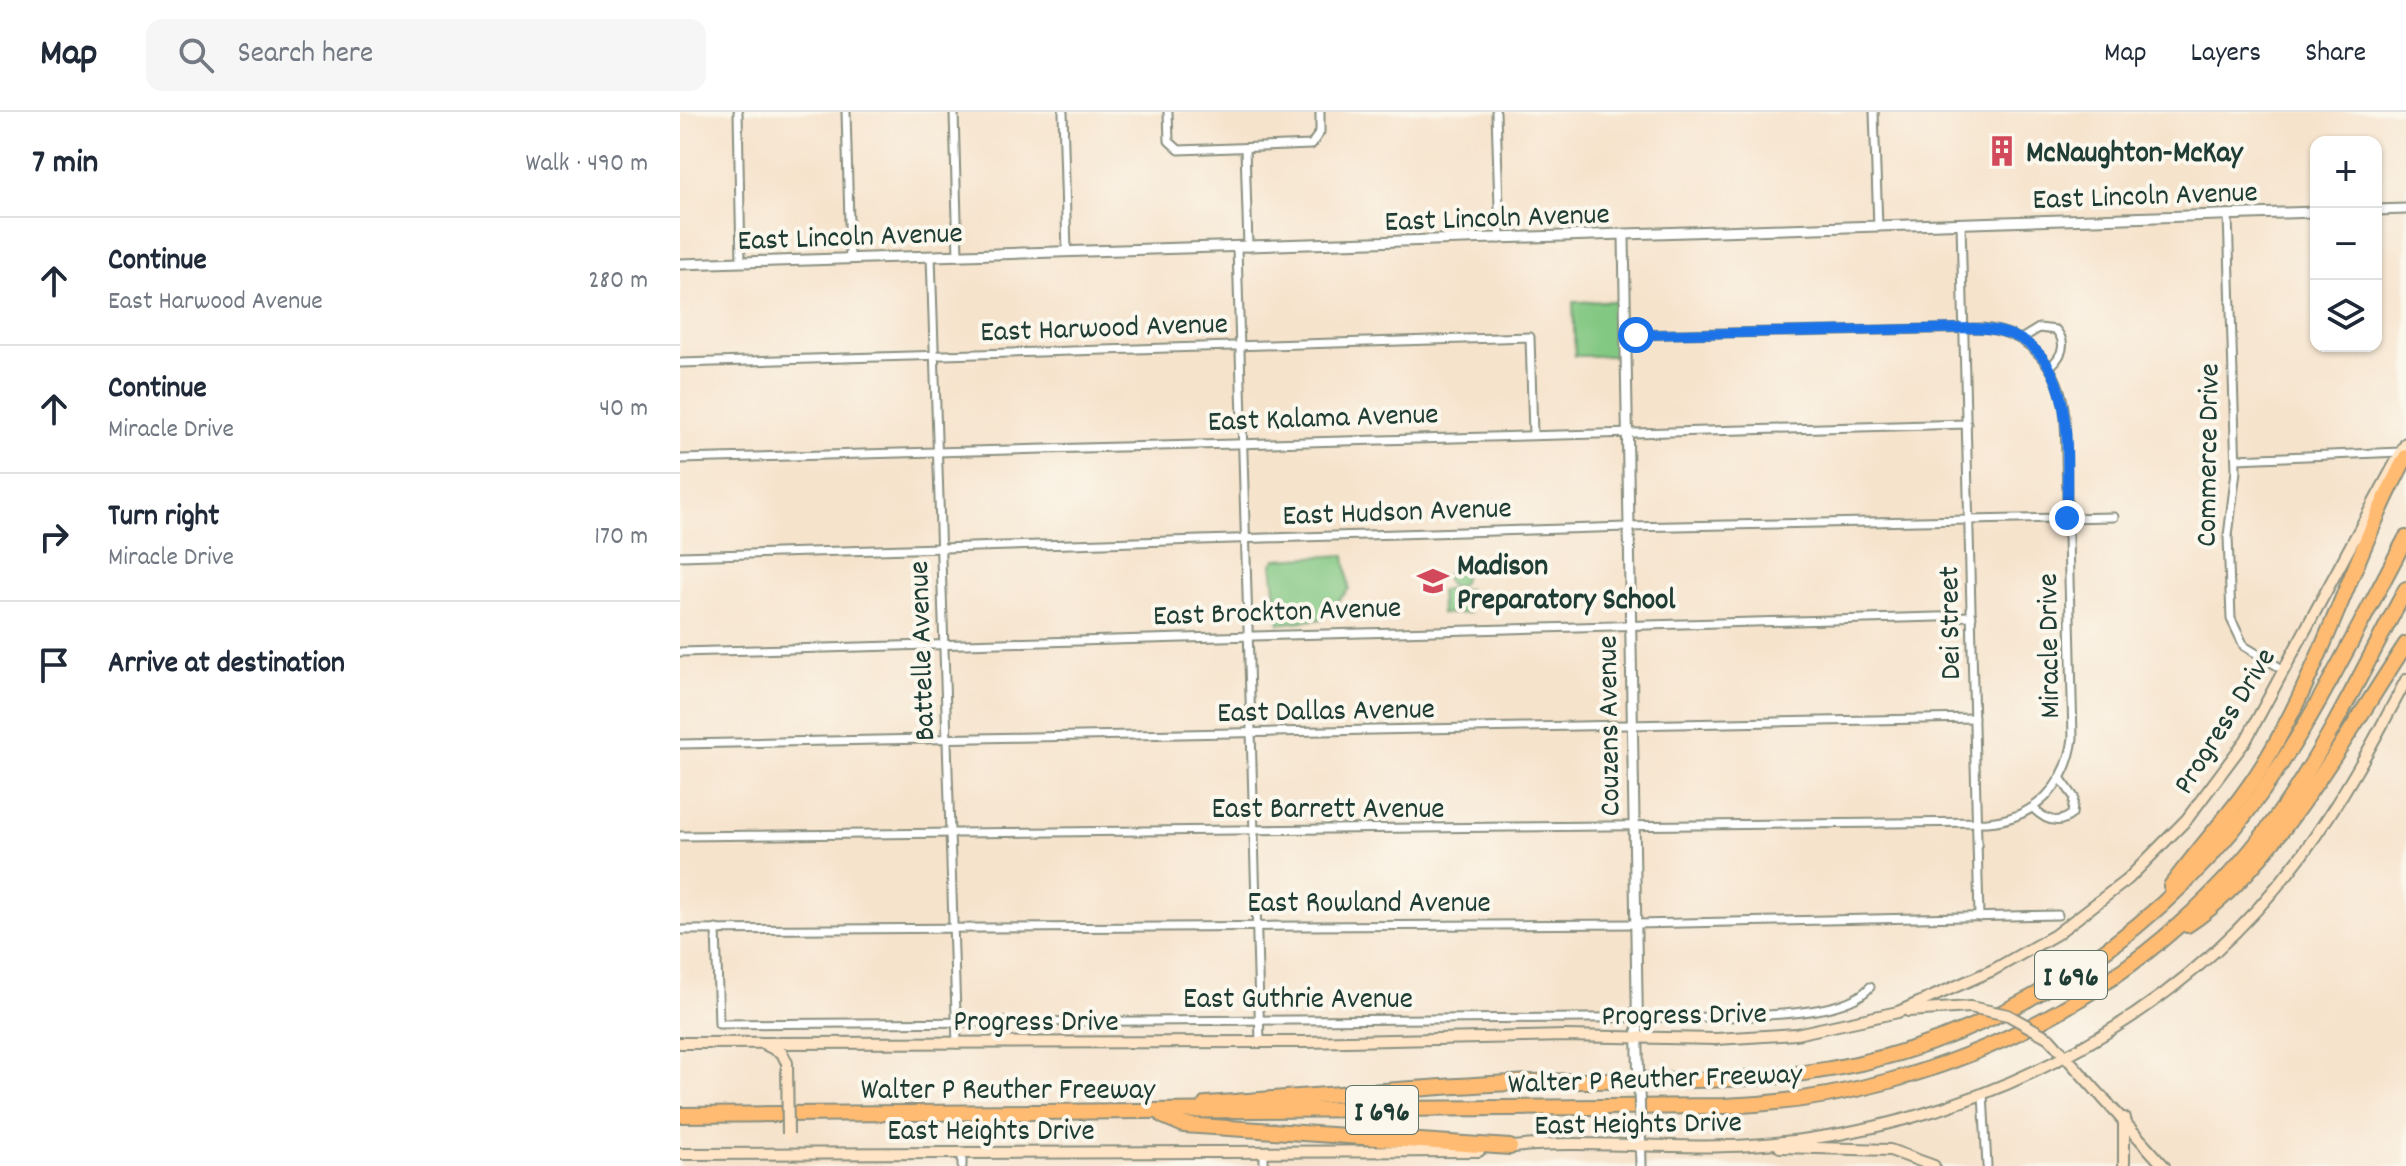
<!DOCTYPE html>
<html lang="en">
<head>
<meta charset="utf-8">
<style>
  :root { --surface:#fff; --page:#f6f6f7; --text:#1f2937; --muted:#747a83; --line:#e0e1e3 }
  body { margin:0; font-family:Dekko,sans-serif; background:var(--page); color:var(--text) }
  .controls { position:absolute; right:24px; top:24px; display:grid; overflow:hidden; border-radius:16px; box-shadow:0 2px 6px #0004 }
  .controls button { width:72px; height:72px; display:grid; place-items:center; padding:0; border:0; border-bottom:2px solid var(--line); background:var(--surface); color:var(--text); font:40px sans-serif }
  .stop { position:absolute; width:24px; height:24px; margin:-18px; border:6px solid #1a73e8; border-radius:50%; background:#fff }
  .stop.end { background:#1a73e8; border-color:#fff; box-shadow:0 2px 8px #0008 }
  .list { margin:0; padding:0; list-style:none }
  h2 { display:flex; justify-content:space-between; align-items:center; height:104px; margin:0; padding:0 32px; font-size:34px }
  h2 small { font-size:26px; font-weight:400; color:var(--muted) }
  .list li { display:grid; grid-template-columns:52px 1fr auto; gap:24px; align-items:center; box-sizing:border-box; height:128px; padding:0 32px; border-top:2px solid var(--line) }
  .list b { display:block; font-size:30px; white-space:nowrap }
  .list p { margin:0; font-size:26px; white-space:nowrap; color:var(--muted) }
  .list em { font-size:26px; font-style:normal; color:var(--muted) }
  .icon { flex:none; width:44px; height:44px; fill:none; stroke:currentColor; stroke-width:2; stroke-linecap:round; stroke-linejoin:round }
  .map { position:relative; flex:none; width:1726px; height:1054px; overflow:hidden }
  header { display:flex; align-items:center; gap:48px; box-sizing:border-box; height:112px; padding:0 40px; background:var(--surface); border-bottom:2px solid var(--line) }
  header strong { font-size:38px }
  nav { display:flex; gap:44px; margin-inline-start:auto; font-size:28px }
  .search { width:560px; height:72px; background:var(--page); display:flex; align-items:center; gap:20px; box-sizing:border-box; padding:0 28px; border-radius:16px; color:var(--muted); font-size:30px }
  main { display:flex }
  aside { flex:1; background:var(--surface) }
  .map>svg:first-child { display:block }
  .green { fill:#82c782; stroke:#50825b; stroke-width:2 }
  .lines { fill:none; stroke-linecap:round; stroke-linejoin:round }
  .minor-casing { stroke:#8a9080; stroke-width:11 }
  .tertiary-casing { stroke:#8a9080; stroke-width:13 }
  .secondary-casing { stroke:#8a9080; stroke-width:14 }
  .motorway-casing { stroke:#8a9080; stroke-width:18 }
  .minor { stroke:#fff; stroke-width:7 }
  .tertiary { stroke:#fff; stroke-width:9 }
  .secondary { stroke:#ffe4c6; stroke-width:10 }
  .motorway { stroke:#ffbb71; stroke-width:14 }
  .tertiary-bridge-casing { stroke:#8a9080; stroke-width:13; stroke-linecap:butt }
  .secondary-bridge-casing { stroke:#8a9080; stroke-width:14; stroke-linecap:butt }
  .tertiary-bridge { stroke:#fff; stroke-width:9 }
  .secondary-bridge { stroke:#ffe4c6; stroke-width:10 }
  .route { stroke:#1a73e8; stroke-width:10 }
  .labels { text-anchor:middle; stroke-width:8; stroke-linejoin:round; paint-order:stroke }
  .shield { fill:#fbf7ec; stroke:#61756b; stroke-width:2 }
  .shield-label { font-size:28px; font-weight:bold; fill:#1f3d34 }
  .poi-label { font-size:30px; font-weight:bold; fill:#1f3d34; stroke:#fbf7ec; text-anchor:start }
  .street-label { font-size:30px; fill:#1f3d34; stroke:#fbf7ec }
</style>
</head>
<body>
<header>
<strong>Map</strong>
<div class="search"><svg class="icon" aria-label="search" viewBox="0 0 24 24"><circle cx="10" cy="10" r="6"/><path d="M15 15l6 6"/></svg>Search here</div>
<nav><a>Map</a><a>Layers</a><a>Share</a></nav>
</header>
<main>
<aside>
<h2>7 min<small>Walk · 490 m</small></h2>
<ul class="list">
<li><svg class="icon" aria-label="ahead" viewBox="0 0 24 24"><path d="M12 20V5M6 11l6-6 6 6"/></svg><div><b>Continue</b><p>East Harwood Avenue</p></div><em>280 m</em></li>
<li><svg class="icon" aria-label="ahead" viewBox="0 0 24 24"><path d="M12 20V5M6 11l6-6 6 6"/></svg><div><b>Continue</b><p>Miracle Drive</p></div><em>40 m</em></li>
<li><svg class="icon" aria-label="right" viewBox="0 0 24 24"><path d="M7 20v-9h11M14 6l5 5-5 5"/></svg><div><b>Turn right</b><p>Miracle Drive</p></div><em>170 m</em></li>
<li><svg class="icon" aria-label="arrive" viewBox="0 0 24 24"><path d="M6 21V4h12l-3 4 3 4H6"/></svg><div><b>Arrive at destination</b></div></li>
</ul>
</aside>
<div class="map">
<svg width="1726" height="1054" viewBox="0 0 1726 1054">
  <rect width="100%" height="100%" fill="#fbf7ec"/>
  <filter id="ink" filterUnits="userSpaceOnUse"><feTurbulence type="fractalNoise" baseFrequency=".0125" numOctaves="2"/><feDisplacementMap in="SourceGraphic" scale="16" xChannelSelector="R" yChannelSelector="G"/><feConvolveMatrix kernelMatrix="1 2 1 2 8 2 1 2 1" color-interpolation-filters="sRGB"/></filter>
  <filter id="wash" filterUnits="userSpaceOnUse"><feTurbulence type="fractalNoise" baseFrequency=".006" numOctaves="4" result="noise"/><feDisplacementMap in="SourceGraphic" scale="32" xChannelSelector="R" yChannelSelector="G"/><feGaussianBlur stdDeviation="1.8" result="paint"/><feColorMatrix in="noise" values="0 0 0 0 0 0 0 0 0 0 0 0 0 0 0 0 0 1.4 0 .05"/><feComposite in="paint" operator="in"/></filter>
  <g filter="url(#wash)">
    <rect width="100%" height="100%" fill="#f6e3cc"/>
    <g class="green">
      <polygon points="935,189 937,244 895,244 893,190"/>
      <polygon points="665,443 669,477 642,507 599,512 592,452 596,447"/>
      <circle cx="775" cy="466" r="9"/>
      <polygon points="789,477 789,501 761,502 760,478"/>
    </g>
  </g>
  <g filter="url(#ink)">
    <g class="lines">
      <defs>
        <g id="minor">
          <polyline points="58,0 61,150"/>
          <polyline points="166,0 170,147"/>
          <polyline points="274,0 278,144"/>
          <polyline points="383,0 387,140"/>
          <polyline points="488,0 489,29 499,38 631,33 640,20 640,0"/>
          <polyline points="816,0 820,127"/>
          <polyline points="1194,0 1198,115"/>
          <polyline points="565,36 568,135"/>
          <polyline points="1548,103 1556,359 1548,424 1551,507 1564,534 1604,558"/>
          <polyline points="1281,112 1299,805"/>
          <polyline points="557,135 580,930"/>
          <polyline points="251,144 277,932"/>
          <path d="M1341,227L1359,216L1376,218C1388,232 1382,244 1370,255"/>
          <polyline points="0,251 850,225 853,322"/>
          <polyline points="0,347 1287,312"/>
          <polyline points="1556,347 1721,340"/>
          <polyline points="0,444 947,415 1434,405"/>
          <polyline points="0,540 1292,504"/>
          <polyline points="0,632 1294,606"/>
          <path d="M1353,696C1365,708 1378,714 1392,702L1394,685L1381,667"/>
          <path d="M0,724L1307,710C1355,707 1387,673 1393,626L1385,305C1381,257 1351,220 1302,216L946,223"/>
          <path d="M36,817L39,912L1045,905C1082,903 1166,904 1190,875"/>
          <polyline points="0,818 956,812 1378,803"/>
          <polyline points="1303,982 1307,1054"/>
          <polyline points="584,1039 584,1054"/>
          <polyline points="282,1041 282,1054"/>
        </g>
        <g id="tertiary">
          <polyline points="1696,98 1726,97"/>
          <polyline points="944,124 958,941"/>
          <polyline points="0,152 1636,100"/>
          <polyline points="960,1012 961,1054"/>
        </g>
        <g id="secondary">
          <polyline points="1228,899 1290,895"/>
          <polyline points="1369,926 1484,1054"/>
          <polyline points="0,931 624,930 884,924 1036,927 1116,922 1218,900 1313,858 1375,823 1448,767 1507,707 1566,628 1726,331"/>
          <polyline points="86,933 102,941 107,951"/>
          <polyline points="1444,1006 1444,1054"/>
          <polyline points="1100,1035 1210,1038 1254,1054"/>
          <path d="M823,1036C904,1026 990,1039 1071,1033C1283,1019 1493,917 1621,744C1662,689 1694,629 1726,568"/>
          <polyline points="0,1042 799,1039"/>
        </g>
        <g id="motorway">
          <path d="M1491,774C1526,727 1565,687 1593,636C1646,543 1676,439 1726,345"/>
          <path d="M1507,813C1590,761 1671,615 1726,532"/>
          <path d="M526,992C634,984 743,975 852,970C929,967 1007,971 1084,965C1266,953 1436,859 1552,719C1621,636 1674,522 1726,426"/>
          <path d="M0,1003L1044,994C1268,986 1481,875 1608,689C1653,622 1688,548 1726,477"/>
          <polyline points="483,1004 504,1013 830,1035"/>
        </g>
      </defs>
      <use href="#minor" class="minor-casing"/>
      <use href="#tertiary" class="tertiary-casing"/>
      <use href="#secondary" class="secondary-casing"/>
      <use href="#motorway" class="motorway-casing"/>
      <use href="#minor" class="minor"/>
      <use href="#tertiary" class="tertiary"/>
      <use href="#secondary" class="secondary"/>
      <use href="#motorway" class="motorway"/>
      <defs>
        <polyline id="tertiary-bridge" points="958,941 960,1012"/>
        <g id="secondary-bridge">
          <polyline points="1290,895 1328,903 1369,926"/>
          <polyline points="107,951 108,1022"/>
        </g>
      </defs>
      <use href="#tertiary-bridge" class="tertiary-bridge-casing"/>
      <use href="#secondary-bridge" class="secondary-bridge-casing"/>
      <use href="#tertiary-bridge" class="tertiary-bridge"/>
      <use href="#secondary-bridge" class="secondary-bridge"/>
    </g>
  </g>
  <g class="lines" filter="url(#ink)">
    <path class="route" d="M956,223L1294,216C1402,219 1386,330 1387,406"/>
  </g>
  <defs>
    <symbol id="building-bare" viewBox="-9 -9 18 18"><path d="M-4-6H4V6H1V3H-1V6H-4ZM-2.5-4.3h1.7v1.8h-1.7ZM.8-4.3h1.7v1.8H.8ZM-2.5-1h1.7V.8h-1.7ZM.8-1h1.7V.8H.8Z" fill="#d1495b" stroke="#fbf7ec" stroke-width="2.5" paint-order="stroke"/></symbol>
    <symbol id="school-bare" viewBox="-9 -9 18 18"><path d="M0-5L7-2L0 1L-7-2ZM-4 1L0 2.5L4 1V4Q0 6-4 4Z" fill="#d1495b" stroke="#fbf7ec" stroke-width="2.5" paint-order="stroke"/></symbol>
  </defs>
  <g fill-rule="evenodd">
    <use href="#building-bare" x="1300" y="17" width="44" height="44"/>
    <use href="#school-bare" x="731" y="447" width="44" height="44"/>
  </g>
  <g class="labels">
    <g class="shield">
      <rect x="1355" y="839" width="72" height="48" rx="6"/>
      <rect x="666" y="974" width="72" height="48" rx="6"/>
    </g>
    <g class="shield-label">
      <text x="1391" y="873">I 696</text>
      <text x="702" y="1008">I 696</text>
    </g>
    <g class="poi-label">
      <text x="1346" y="49">McNaughton-McKay</text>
      <text x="777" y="462">Madison<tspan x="777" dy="34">Preparatory School</tspan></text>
    </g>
    <g class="street-label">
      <text transform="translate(1465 82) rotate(-2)" y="10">East Lincoln Avenue</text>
      <text transform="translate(817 104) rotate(-2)" y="10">East Lincoln Avenue</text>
      <text transform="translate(170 123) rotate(-2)" y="10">East Lincoln Avenue</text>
      <text transform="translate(424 214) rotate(-2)" y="10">East Harwood Avenue</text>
      <text transform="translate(643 304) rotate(-2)" y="10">East Kalama Avenue</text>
      <text transform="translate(1526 343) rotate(-89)" y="10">Commerce Drive</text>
      <text transform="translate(717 398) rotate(-2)" y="10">East Hudson Avenue</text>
      <text transform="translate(597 498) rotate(-2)" y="10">East Brockton Avenue</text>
      <text transform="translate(1268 511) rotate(-91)" y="10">Dei Street</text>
      <text transform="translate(1367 534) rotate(-91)" y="10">Miracle Drive</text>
      <text transform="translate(240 539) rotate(-92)" y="10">Battelle Avenue</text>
      <text transform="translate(646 597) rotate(-1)" y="10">East Dallas Avenue</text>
      <text transform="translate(1543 608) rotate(-58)" y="10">Progress Drive</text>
      <text transform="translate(927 614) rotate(-91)" y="10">Couzens Avenue</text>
      <text x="648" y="705">East Barrett Avenue</text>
      <text x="689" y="799">East Rowland Avenue</text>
      <text x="618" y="895">East Guthrie Avenue</text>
      <text transform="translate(1004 901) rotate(-1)" y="10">Progress Drive</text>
      <text x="356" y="918">Progress Drive</text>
      <text transform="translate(975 965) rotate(-2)" y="10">Walter P Reuther Freeway</text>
      <text x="328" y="986">Walter P Reuther Freeway</text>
      <text transform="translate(958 1010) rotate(-1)" y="10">East Heights Drive</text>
      <text x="311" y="1027">East Heights Drive</text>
    </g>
  </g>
</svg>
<div class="controls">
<button>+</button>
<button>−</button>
<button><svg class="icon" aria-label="layers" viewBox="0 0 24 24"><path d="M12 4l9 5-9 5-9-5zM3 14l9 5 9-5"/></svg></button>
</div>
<div class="stop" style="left:956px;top:223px"></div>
<div class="stop end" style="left:1387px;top:406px"></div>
</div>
</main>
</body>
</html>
